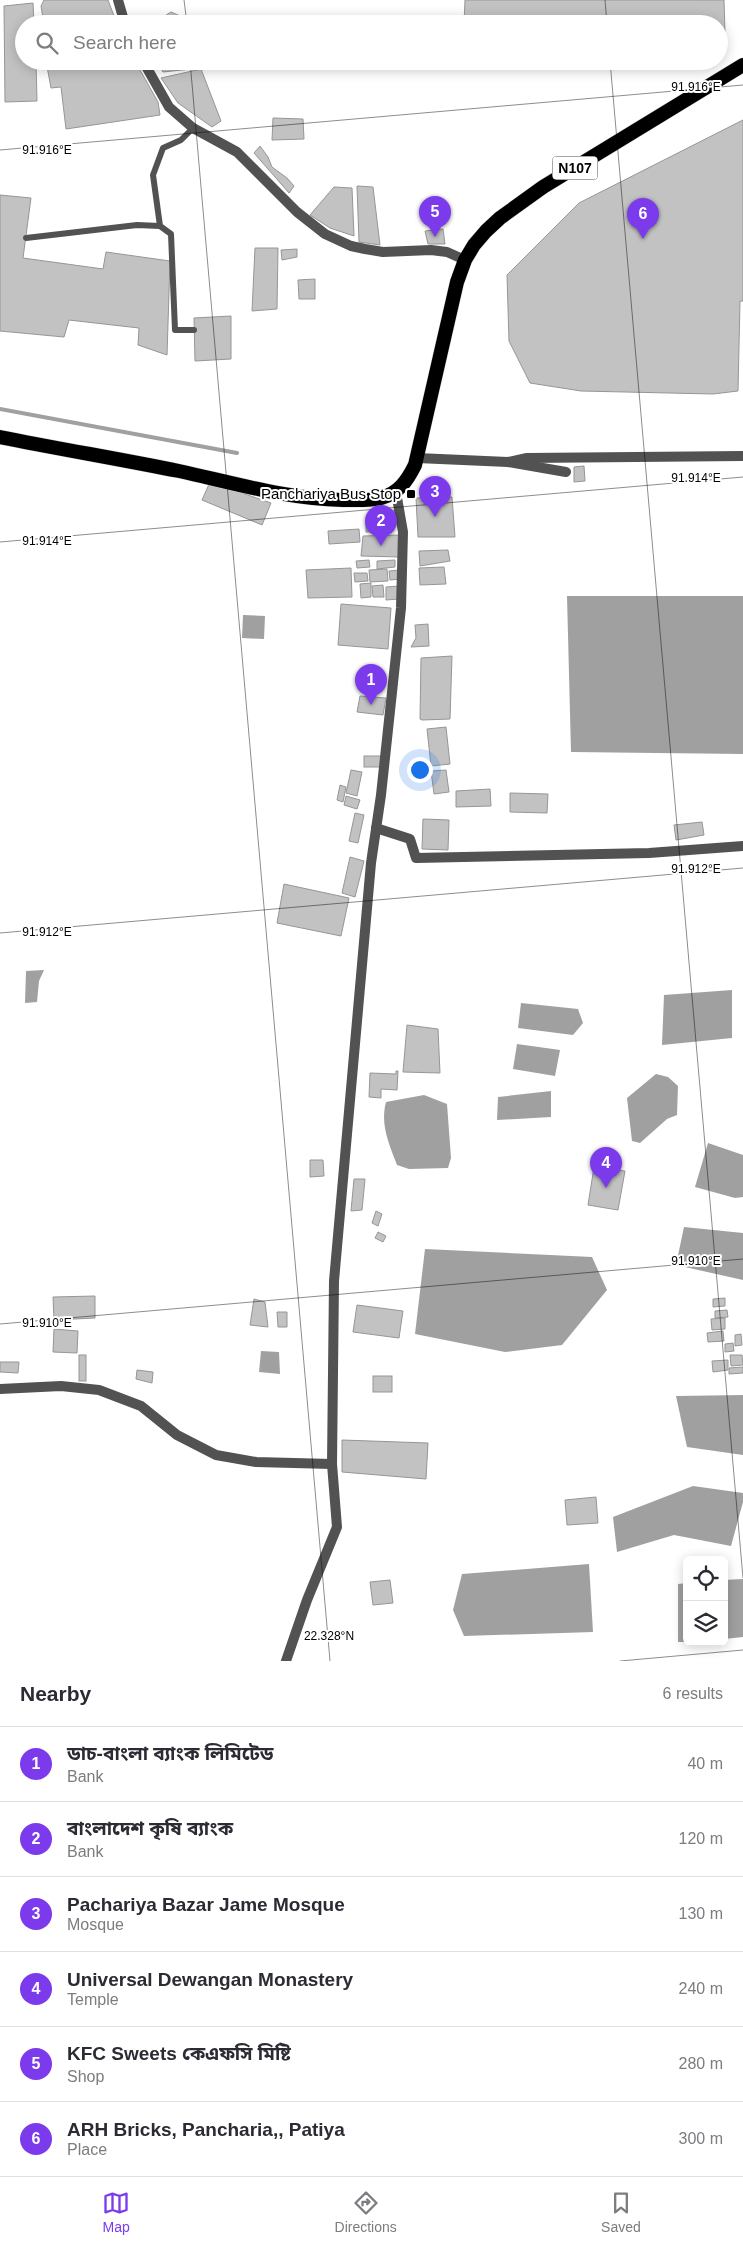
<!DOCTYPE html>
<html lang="en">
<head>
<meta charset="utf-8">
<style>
  :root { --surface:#fff; --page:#f7f7f7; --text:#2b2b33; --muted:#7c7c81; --line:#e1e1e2; --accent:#7c3aed }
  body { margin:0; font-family:Helvetica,"Noto Sans Bengali",sans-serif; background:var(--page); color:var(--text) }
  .controls { position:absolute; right:15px; bottom:15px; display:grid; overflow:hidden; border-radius:8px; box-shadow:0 2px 12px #0003 }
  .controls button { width:45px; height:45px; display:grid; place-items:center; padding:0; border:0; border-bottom:1px solid var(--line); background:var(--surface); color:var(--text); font:25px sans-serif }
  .you { position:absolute; left:419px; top:769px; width:18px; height:18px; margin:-12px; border:4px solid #fff; border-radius:50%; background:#1a73e8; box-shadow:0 0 0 8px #1a73e833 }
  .badge { display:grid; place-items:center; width:32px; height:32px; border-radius:50%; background:var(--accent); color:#fff; font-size:16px; font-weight:700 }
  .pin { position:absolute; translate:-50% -41px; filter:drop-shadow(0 1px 2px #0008) }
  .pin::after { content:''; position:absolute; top:26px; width:18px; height:15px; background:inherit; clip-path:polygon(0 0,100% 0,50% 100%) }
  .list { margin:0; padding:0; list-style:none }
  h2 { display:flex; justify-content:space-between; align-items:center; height:65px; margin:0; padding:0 20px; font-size:21px }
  h2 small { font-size:16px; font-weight:400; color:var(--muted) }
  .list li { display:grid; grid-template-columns:32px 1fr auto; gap:15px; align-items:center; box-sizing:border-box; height:75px; padding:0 20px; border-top:1px solid var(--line) }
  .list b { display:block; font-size:19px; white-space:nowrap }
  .list p { margin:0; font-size:16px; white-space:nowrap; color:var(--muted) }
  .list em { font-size:16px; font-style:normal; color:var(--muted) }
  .icon { flex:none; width:28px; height:28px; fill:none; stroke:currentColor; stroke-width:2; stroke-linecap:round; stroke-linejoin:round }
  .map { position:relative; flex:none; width:743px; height:1661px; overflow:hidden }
  .search { position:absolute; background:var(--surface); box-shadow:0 2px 12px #0003; left:15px; right:15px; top:15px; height:55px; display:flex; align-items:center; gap:12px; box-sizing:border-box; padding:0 18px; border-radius:28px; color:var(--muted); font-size:19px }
  .sheet { height:515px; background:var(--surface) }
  nav { display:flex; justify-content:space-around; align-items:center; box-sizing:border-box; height:70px; border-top:1px solid var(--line); background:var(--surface); font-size:14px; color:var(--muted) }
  nav a { display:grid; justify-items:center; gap:2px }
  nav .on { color:var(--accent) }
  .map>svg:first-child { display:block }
  .water { fill:#a0a0a0 }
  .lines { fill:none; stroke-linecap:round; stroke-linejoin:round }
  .stream { stroke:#a0a0a0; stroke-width:4 }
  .building { fill:#c2c2c2; stroke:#969696 }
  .trunk-casing { stroke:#dbdbdb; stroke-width:15 }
  .service { stroke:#525252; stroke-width:6 }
  .minor { stroke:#525252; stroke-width:10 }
  .trunk { stroke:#000; stroke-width:14 }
  .ticks { fill:none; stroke:#000; stroke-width:1; stroke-opacity:0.45 }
  .poi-dot { fill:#000; stroke:#fff; stroke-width:2 }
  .labels { text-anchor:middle; stroke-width:4; stroke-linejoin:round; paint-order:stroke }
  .shield { fill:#fff; stroke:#4c4c4c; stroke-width:1 }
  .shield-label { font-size:14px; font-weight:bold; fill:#000 }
  .poi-label { font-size:15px; fill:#000; stroke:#fff; text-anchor:end }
  .ticks-label { font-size:12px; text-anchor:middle; fill:#000; stroke:#fff; stroke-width:4; stroke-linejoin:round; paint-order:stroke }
</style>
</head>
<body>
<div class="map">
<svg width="743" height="1661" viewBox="0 0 743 1661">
  <rect width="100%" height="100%" fill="#fff"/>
  <g class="water">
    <polygon points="743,596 743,754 571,752 567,596"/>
    <polygon points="243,615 265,616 264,639 242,638"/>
    <polygon points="44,970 39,981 37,1002 25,1003 26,971"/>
    <polygon points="732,990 732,1038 662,1045 664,995"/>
    <polygon points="521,1003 578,1009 583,1023 573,1035 518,1028"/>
    <polygon points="517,1044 560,1050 555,1076 513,1069"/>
    <polygon points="656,1074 668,1077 678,1086 677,1115 667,1119 640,1143 632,1141 627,1098"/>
    <polygon points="551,1091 551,1117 497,1120 498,1097"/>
    <path d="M424,1095L447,1104L451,1158L448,1168L409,1169L397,1165C389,1144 380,1124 386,1102Z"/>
    <polygon points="708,1143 743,1155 743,1197 735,1198 695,1187"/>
    <polygon points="684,1227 743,1233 743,1280 676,1265"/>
    <polygon points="425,1249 592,1257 607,1290 562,1345 505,1352 415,1334"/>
    <polygon points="261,1351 279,1352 280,1374 259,1372"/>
    <polygon points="743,1395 743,1455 687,1447 676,1396"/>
    <polygon points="693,1486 743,1493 743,1502 731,1546 674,1535 617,1552 613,1517"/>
    <polygon points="589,1564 593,1632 464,1636 453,1610 462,1574"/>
    <polygon points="743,1579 743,1637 724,1639 724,1580"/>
    <polygon points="687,1583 687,1642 678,1642 678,1584"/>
  </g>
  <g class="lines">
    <polyline class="stream" points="0,409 237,453"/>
  </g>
  <g class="building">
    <polygon points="44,0 108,0 117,24 44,24 41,6"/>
    <polygon points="465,0 724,0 725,32 719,32 719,24 464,24"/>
    <polygon points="33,3 34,24 24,24 24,61 36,61 37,101 5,102 4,6"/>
    <polygon points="171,12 189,20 190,24 156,24 160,19"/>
    <polygon points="46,61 135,61 158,102 160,115 66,129 61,87 51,88"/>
    <polygon points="157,61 208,61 210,67 163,72"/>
    <polygon points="201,69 221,121 212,127 178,103 161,78"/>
    <polygon points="273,118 303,119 304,139 272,140"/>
    <polygon points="743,120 743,301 740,301 738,391 713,394 581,391 530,383 509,341 507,275 579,203"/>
    <polygon points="260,146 268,157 272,167 287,178 294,186 289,193 254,153"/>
    <polygon points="357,186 373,187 380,245 359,242"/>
    <polygon points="334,187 352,188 354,236 330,228 310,215"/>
    <polygon points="0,195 31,198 23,258 103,269 106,252 170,261 167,355 138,345 139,328 69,320 64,337 0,331"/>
    <polygon points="443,229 445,244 428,244 425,231"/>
    <polygon points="255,248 278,248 277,309 252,311"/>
    <polygon points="297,249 297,257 282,260 281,250"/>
    <polygon points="315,279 315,299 299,299 298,280"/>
    <polygon points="231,316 231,359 195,361 194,318"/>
    <polygon points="584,466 585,481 574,482 574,467"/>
    <polygon points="210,482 271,503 262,525 202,500"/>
    <polygon points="452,497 455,537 418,537 416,498"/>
    <polygon points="396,510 396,518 387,518 386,511"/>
    <polygon points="386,511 387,518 372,519 371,512"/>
    <polygon points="389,522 389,531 366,532 366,523"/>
    <polygon points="359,529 360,542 329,544 328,531"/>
    <polygon points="401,535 399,557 361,556 363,536"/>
    <polygon points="448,550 450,561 420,566 419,551"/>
    <polygon points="369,560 370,567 357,568 356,561"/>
    <polygon points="395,560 395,567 377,569 377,561"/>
    <polygon points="444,567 446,584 420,585 419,568"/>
    <polygon points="351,568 352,597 308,598 306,570"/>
    <polygon points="387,569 388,581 370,582 369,570"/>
    <polygon points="400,570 401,579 390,580 389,571"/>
    <polygon points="354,573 367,573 368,581 355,582"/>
    <polygon points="371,583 371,597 361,598 360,584"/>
    <polygon points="383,585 384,597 373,597 372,586"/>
    <polygon points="399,586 399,599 386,600 386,587"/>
    <polygon points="341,604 391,608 388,649 338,645"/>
    <polygon points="428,624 429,646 411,647 416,638 415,625"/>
    <polygon points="452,656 450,719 422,720 420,719 421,658"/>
    <polygon points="360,696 386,698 383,715 357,712"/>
    <polygon points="446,727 450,764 431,766 427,729"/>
    <rect x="364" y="756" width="18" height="11"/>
    <polygon points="351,770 362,772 357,796 346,793"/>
    <polygon points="446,770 449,792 434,794 431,771"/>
    <polygon points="340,785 346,787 343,802 337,800"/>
    <polygon points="490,789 491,806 456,807 456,791"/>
    <polygon points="510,793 548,794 547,813 510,812"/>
    <polygon points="346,796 360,800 357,809 344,805"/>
    <polygon points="355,813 364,815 358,843 349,841"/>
    <polygon points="423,819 449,820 448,850 422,849"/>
    <polygon points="702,822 704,835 676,840 674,825"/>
    <polygon points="350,857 364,861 355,897 342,893"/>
    <polygon points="284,884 349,898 341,936 277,923"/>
    <polygon points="407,1025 438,1029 440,1073 403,1072"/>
    <polygon points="396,1071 398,1071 397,1090 381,1089 381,1098 369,1097 370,1073 396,1074"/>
    <polygon points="310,1160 323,1160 324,1176 310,1177"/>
    <polygon points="594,1167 625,1171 618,1210 588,1205"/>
    <polygon points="354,1179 365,1179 362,1210 351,1211"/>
    <polygon points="376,1211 382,1214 378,1226 372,1223"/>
    <polygon points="378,1232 386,1236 383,1242 375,1238"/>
    <polygon points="95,1296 95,1318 54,1320 53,1297"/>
    <polygon points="725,1298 725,1306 713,1307 713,1299"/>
    <polygon points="254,1299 265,1302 268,1327 250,1325"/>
    <polygon points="357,1305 403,1311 399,1338 353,1332"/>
    <polygon points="727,1310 728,1317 715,1318 715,1311"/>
    <polygon points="277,1312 287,1312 287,1327 278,1327"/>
    <polygon points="725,1318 725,1329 712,1330 711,1319"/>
    <polygon points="54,1329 78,1331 77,1353 53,1352"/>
    <polygon points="723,1331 724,1341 708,1342 707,1333"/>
    <polygon points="741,1334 742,1345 735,1346 735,1335"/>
    <polygon points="733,1343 734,1351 725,1352 725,1344"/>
    <rect x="79" y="1355" width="7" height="26"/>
    <polygon points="730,1355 742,1355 743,1365 731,1366"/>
    <polygon points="728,1360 728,1370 713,1372 712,1361"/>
    <polygon points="0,1362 19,1362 18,1373 0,1372"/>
    <polygon points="743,1367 743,1373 729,1374 729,1368"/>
    <polygon points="137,1370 153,1372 152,1383 136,1379"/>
    <rect x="373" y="1376" width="19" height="16"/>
    <polygon points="342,1440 428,1443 426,1479 342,1472"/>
    <polygon points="596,1497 598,1523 567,1525 565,1500"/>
    <polygon points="390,1580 393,1603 373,1605 370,1582"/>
  </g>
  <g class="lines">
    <defs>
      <path id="trunk" d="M0,437C60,449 119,459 179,471C234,483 287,499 343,500C356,500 369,501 381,498C399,493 407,481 415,465L457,282L465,260L474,245L486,231L500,218L543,187L743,65"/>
    </defs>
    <use href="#trunk" class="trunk-casing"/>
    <g class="service">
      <polyline points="160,226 153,175 163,148 181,140 193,128"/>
      <polyline points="26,238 137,225 160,226 171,234 175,330 194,330"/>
    </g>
    <g class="minor">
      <polyline points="118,0 125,24"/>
      <polyline points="143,61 169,107 193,128 237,152 297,212 325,234 351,246 365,249 383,252 431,250 447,252 465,260"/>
      <polyline points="417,458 508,462 566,472"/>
      <polyline points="508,462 527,458 743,456"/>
      <polyline points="376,828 410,839 416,858 649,853 743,846"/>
      <polyline points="0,1389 61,1386 99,1390 141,1406 177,1435 216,1455 256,1462 332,1464"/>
      <polyline points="286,1661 307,1600 337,1527 332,1464 334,1281 371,863 381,795 401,608 403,532 396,492"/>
    </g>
    <use href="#trunk" class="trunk"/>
  </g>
  <path class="ticks" d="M184,0L187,24M605,0L607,24M190,61L330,1661M610,61L743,1578M0,150L743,85M0,542L743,477M0,933L743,868M0,1324L743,1259M620,1661L743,1650"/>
  <rect class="poi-dot" x="406" y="489" width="10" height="10" rx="2.5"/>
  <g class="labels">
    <rect class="shield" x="552.5" y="156.5" width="45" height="23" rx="4"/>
    <g class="shield-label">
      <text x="575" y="173">N107</text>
    </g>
    <g class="poi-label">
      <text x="401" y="499">Panchariya Bus Stop</text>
    </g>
  </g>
  <g class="ticks-label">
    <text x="696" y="91">91.916°E</text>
    <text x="47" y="154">91.916°E</text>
    <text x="696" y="482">91.914°E</text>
    <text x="47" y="545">91.914°E</text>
    <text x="696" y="873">91.912°E</text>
    <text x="47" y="936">91.912°E</text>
    <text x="696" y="1265">91.910°E</text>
    <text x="47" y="1327">91.910°E</text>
    <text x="329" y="1640">22.328°N</text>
  </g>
</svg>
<div class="controls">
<button><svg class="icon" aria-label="locate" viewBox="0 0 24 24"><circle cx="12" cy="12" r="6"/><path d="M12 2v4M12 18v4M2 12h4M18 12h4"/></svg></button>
<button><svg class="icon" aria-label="layers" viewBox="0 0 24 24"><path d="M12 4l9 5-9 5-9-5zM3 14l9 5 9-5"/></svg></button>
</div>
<div class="you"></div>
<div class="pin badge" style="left:371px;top:705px">1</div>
<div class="pin badge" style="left:381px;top:546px">2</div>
<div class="pin badge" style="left:435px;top:517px">3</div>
<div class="pin badge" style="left:606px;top:1188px">4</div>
<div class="pin badge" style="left:435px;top:237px">5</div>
<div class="pin badge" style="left:643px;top:239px">6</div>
<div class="search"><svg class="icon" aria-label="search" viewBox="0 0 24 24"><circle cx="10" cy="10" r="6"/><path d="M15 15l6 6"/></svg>Search here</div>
</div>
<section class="sheet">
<h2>Nearby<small>6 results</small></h2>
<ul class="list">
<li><span class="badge">1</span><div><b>ডাচ-বাংলা ব্যাংক লিমিটেড</b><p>Bank</p></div><em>40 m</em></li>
<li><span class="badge">2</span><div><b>বাংলাদেশ কৃষি ব্যাংক</b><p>Bank</p></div><em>120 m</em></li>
<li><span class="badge">3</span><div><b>Pachariya Bazar Jame Mosque</b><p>Mosque</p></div><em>130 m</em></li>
<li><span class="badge">4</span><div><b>Universal Dewangan Monastery</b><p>Temple</p></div><em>240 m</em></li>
<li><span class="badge">5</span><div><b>KFC Sweets কেএফসি মিষ্টি</b><p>Shop</p></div><em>280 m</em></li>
<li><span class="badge">6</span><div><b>ARH Bricks, Pancharia,, Patiya</b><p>Place</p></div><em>300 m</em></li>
</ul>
</section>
<nav>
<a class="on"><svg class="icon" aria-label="map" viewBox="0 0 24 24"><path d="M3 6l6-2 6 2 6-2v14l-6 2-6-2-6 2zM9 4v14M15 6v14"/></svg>Map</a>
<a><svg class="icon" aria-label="directions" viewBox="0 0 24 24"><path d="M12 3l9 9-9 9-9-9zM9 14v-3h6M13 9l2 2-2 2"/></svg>Directions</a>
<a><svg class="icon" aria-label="saved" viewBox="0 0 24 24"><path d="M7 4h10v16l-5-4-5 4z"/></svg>Saved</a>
</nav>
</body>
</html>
